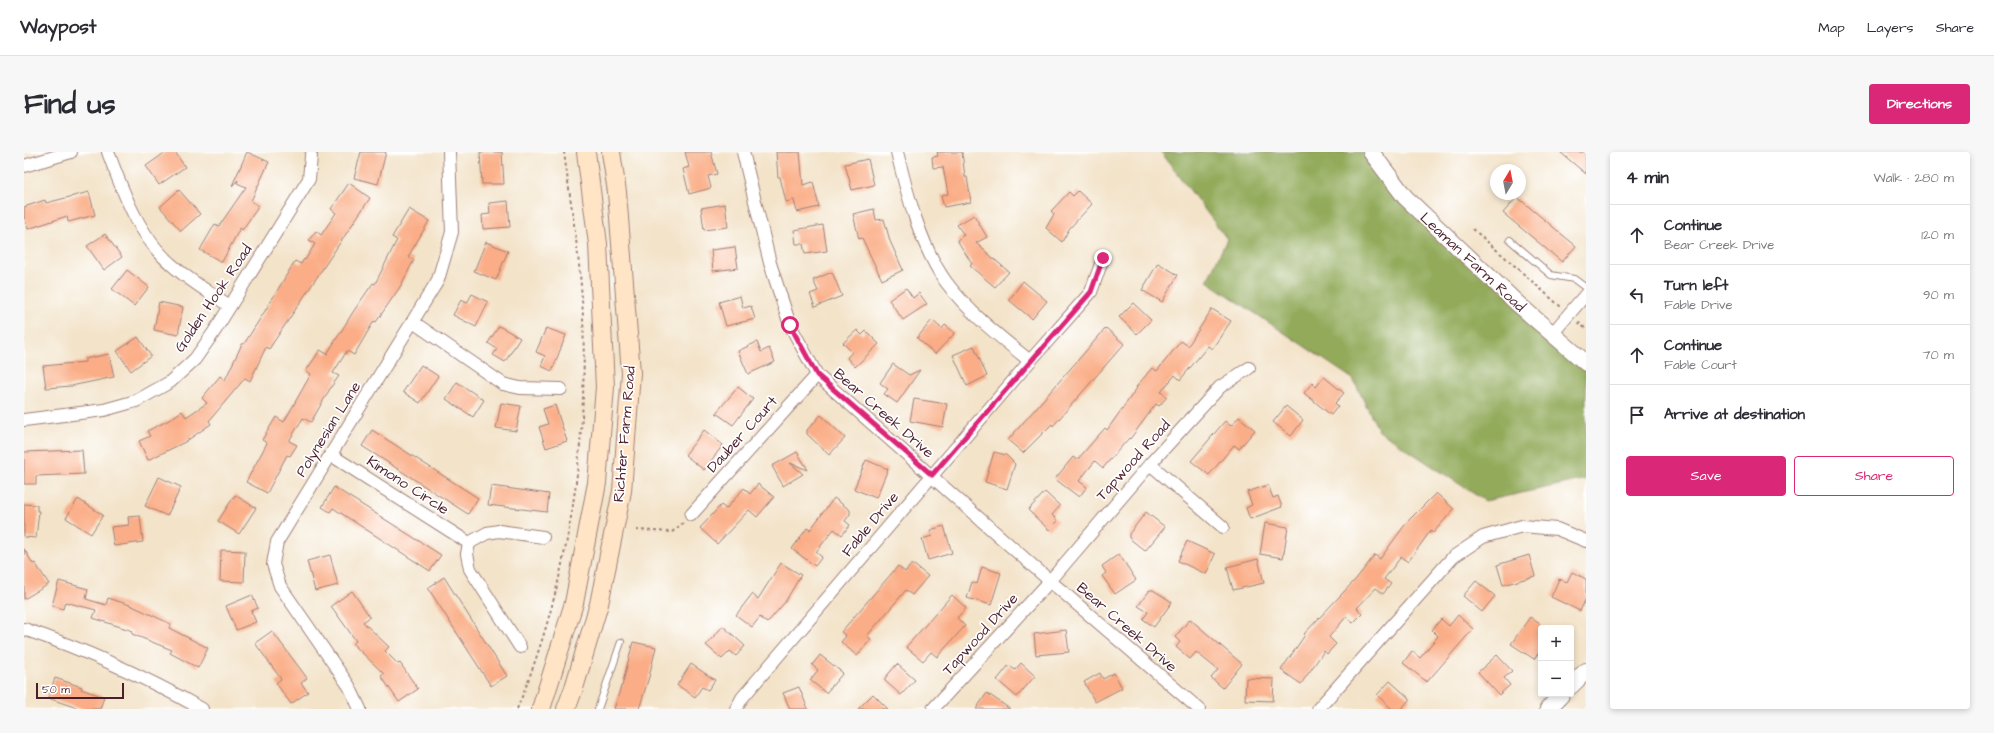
<!DOCTYPE html>
<html lang="en">
<head>
<meta charset="utf-8">
<style>
  :root { --surface:#fff; --page:#f7f7f7; --text:#2b2b33; --muted:#7c7c81; --line:#e1e1e2; --accent:#db2777 }
  body { margin:0; font-family:"Architects Daughter",sans-serif; background:var(--page); color:var(--text) }
  .controls { position:absolute; right:12px; bottom:12px; display:grid; overflow:hidden; border-radius:4px; box-shadow:0 2px 6px #0003 }
  .controls button { width:36px; height:36px; display:grid; place-items:center; padding:0; border:0; border-bottom:1px solid var(--line); background:var(--surface); color:var(--text); font:20px sans-serif }
  .compass { position:absolute; left:1466px; top:12px; width:36px; height:36px; border-radius:50%; background:var(--surface); box-shadow:0 2px 6px #0003; rotate:10deg }
  .scale { position:absolute; left:12px; bottom:10px; width:88px; box-sizing:border-box; padding-left:4px; border:2px solid #4a1f2b; border-top:0; font-size:11px; line-height:14px; white-space:nowrap; color:#4a1f2b; -webkit-text-stroke:3px #fff; paint-order:stroke }
  .stop { position:absolute; width:12px; height:12px; margin:-9px; border:3px solid #db2777; border-radius:50%; background:#fff }
  .stop.end { background:#db2777; border-color:#fff; box-shadow:0 1px 4px #0008 }
  .list { margin:0; padding:0; list-style:none }
  h2 { display:flex; justify-content:space-between; align-items:center; height:52px; margin:0; padding:0 16px; font-size:17px }
  h2 small { font-size:13px; font-weight:400; color:var(--muted) }
  .list li { display:grid; grid-template-columns:26px 1fr auto; gap:12px; align-items:center; box-sizing:border-box; height:60px; padding:0 16px; border-top:1px solid var(--line) }
  .list b { display:block; font-size:15px; white-space:nowrap }
  .list p { margin:0; font-size:13px; white-space:nowrap; color:var(--muted) }
  .list em { font-size:13px; font-style:normal; color:var(--muted) }
  .actions { display:flex; gap:8px; padding:12px 16px }
  .actions a { flex:1; padding:9px 0; border:1px solid var(--accent); border-radius:4px; text-align:center; font-size:14px; color:var(--accent) }
  .actions .main { background:var(--accent); color:#fff }
  .icon { flex:none; width:22px; height:22px; fill:none; stroke:currentColor; stroke-width:2; stroke-linecap:round; stroke-linejoin:round }
  .map { position:relative; flex:none; width:1562px; height:557px; overflow:hidden; border-radius:4px }
  header { display:flex; align-items:center; gap:24px; box-sizing:border-box; height:56px; padding:0 20px; background:var(--surface); border-bottom:1px solid var(--line) }
  header strong { font-size:19px }
  nav { display:flex; gap:22px; margin-inline-start:auto; font-size:14px }
  .intro { display:flex; align-items:center; justify-content:space-between; box-sizing:border-box; height:96px; padding:0 24px }
  h1 { margin:0; font-size:28px }
  .button { padding:10px 18px; border-radius:4px; background:var(--accent); color:#fff; font-size:14px; font-weight:700 }
  main { display:flex; gap:24px; padding:0 24px }
  aside { flex:1; background:var(--surface); border-radius:4px; box-shadow:0 2px 6px #0003 }
  .map>svg:first-child { display:block }
  .forest { fill:#92aa5a; stroke:#6e6442 }
  .building { fill:#faad86 }
  .lines { fill:none; stroke-linecap:round; stroke-linejoin:round }
  .service-casing { stroke:#9e817a; stroke-width:8 }
  .minor-casing { stroke:#9e817a; stroke-width:14 }
  .tertiary-casing { stroke:#9e817a; stroke-width:18 }
  .secondary-casing { stroke:#9e817a; stroke-width:20 }
  .path { stroke:#9e817a; stroke-width:2; stroke-dasharray:3 3; stroke-linecap:butt }
  .service { stroke:#fff; stroke-width:6 }
  .minor { stroke:#fff; stroke-width:12 }
  .tertiary { stroke:#fff; stroke-width:16 }
  .secondary { stroke:#ffe4c6; stroke-width:18 }
  .route { stroke:#db2777; stroke-width:5 }
  .labels { text-anchor:middle; stroke-width:3.5; stroke-linejoin:round; paint-order:stroke }
  .street-label { font-size:15px; fill:#4a1f2b; stroke:#fff }
</style>
</head>
<body>
<header>
<strong>Waypost</strong>
<nav><a>Map</a><a>Layers</a><a>Share</a></nav>
</header>
<div class="intro"><h1>Find us</h1><a class="button">Directions</a></div>
<main>
<div class="map">
<svg width="1562" height="557" viewBox="0 0 1562 557">
  <rect width="100%" height="100%" fill="#fff"/>
  <filter id="ink" filterUnits="userSpaceOnUse"><feTurbulence type="fractalNoise" baseFrequency=".025" numOctaves="2"/><feDisplacementMap in="SourceGraphic" scale="8" xChannelSelector="R" yChannelSelector="G"/><feConvolveMatrix kernelMatrix="1 2 1 2 8 2 1 2 1" color-interpolation-filters="sRGB"/></filter>
  <filter id="wash" filterUnits="userSpaceOnUse"><feTurbulence type="fractalNoise" baseFrequency=".012" numOctaves="4" result="noise"/><feDisplacementMap in="SourceGraphic" scale="16" xChannelSelector="R" yChannelSelector="G"/><feGaussianBlur stdDeviation="0.9" result="paint"/><feColorMatrix in="noise" values="0 0 0 0 0 0 0 0 0 0 0 0 0 0 0 0 0 1.4 0 .05"/><feComposite in="paint" operator="in"/></filter>
  <g filter="url(#wash)">
    <rect width="100%" height="100%" fill="#f3e3c9"/>
    <polygon class="forest" points="1137,0 1338,0 1375,48 1562,211 1562,327 1461,349 1355,279 1329,227 1183,129 1203,87"/>
    <g id="blocks">
      <g class="building">
        <polygon points="142,0 151,0 161,15 135,33 122,14"/>
        <polygon points="223,0 245,10 227,49 235,54 218,78 216,76 198,110 176,98 191,72 195,74 222,35 213,31 214,28 208,34"/>
        <polygon points="337,0 362,0 354,32 330,26"/>
        <polygon points="456,0 478,0 480,32 458,32"/>
        <polygon points="661,0 687,0 693,22 684,24 687,36 665,42 659,17 665,15"/>
        <polygon points="752,0 776,0 779,33 789,30 795,55 773,60 770,48 762,50 756,25 754,25"/>
        <polygon points="913,0 938,0 941,25 943,25 947,50 920,55 917,44 924,42 919,15 909,16 908,5 914,4"/>
        <polygon points="1536,0 1562,0 1562,22"/>
        <polygon points="844,7 850,33 828,38 821,12"/>
        <polygon points="325,31 346,46 245,197 242,195 226,229 221,226 185,269 187,272 161,290 124,308 115,289 126,284 123,279 145,268 158,259 162,265 183,251 178,246 196,224 201,228 218,192 220,192 241,159 271,109 277,112 280,107 281,108 291,92 285,88 292,79 297,83 312,61 307,57"/>
        <polygon points="155,38 176,62 157,79 136,55"/>
        <polygon points="1054,39 1068,52 1045,77 1038,90 1022,76 1030,62 1027,59 1045,40 1049,44"/>
        <polygon points="65,40 71,63 44,70 43,64 4,77 0,64 0,55 21,48 22,51"/>
        <polygon points="1493,45 1552,94 1538,110 1479,61"/>
        <polygon points="484,49 486,75 459,77 458,63 466,62 465,51"/>
        <polygon points="701,52 704,75 680,78 677,56"/>
        <polygon points="385,57 405,69 384,105 390,108 376,135 352,170 350,169 330,203 323,199 309,221 315,224 307,235 287,270 279,266 265,289 273,293 266,304 263,303 243,341 222,330 243,291 238,288 252,265 260,270 287,222 282,219 296,198 303,202 329,160 349,131 351,132 373,88 368,85"/>
        <polygon points="850,57 852,68 860,67 866,89 879,118 858,128 838,86 835,87 829,62"/>
        <polygon points="950,63 963,85 952,91 985,120 971,135 946,114 948,112 933,88 940,83 933,73"/>
        <polygon points="799,73 803,99 781,102 779,92 772,92 770,78"/>
        <polygon points="81,82 98,105 80,118 63,94"/>
        <polygon points="462,90 484,99 472,128 450,119"/>
        <polygon points="711,95 714,116 689,119 687,98"/>
        <polygon points="1134,111 1154,123 1138,150 1118,138"/>
        <polygon points="103,118 125,135 110,154 88,137"/>
        <polygon points="808,120 818,144 791,155 786,142 794,139 789,128"/>
        <polygon points="999,129 1023,149 1008,167 985,148"/>
        <polygon points="882,136 889,146 895,141 903,152 879,168 865,148"/>
        <polygon points="448,142 464,150 452,175 429,163 437,148 443,151"/>
        <polygon points="716,144 719,156 727,154 731,167 702,174 695,150"/>
        <polygon points="135,150 159,155 154,183 130,178"/>
        <polygon points="1109,151 1127,168 1113,182 1095,165"/>
        <polygon points="1188,157 1207,169 1188,197 1184,194 1156,228 1151,223 1137,240 1143,245 1135,254 1132,252 1106,287 1105,286 1079,316 1071,309 1055,329 1063,335 1055,345 1031,327 1049,305 1053,308 1081,276 1083,278 1113,236 1112,235 1128,216 1133,219 1157,189 1164,194"/>
        <polygon points="908,168 918,177 921,173 931,181 911,202 893,186"/>
        <polygon points="475,174 496,186 481,210 469,203 473,197 464,191"/>
        <polygon points="522,176 542,183 528,219 517,214 521,204 512,200"/>
        <polygon points="1082,176 1100,192 1029,274 1028,272 999,301 984,288"/>
        <polygon points="833,178 838,183 842,179 855,192 831,215 823,206 828,200 819,191"/>
        <polygon points="114,185 127,204 107,219 93,199"/>
        <polygon points="733,190 737,200 745,196 751,210 724,222 714,199"/>
        <polygon points="950,194 963,224 943,234 929,203"/>
        <polygon points="85,202 90,225 47,234 22,236 19,214 61,210 61,207"/>
        <polygon points="869,212 885,223 896,218 873,251 860,242 864,237 856,231"/>
        <polygon points="397,213 414,224 396,251 379,240"/>
        <polygon points="1300,225 1320,241 1311,251 1314,254 1307,263 1280,241 1288,231 1292,235"/>
        <polygon points="433,230 460,248 449,265 422,247"/>
        <polygon points="714,235 729,247 709,273 692,261"/>
        <polygon points="890,247 923,252 919,275 886,269"/>
        <polygon points="477,251 497,254 492,279 472,276"/>
        <polygon points="531,253 543,289 522,296 515,275 524,272 519,257"/>
        <polygon points="1262,254 1279,268 1267,284 1249,270"/>
        <polygon points="797,263 821,286 805,303 783,282 783,278"/>
        <polygon points="1215,265 1231,278 1215,297 1210,293 1185,323 1167,309 1201,269 1207,274"/>
        <polygon points="348,278 454,346 444,362 338,294"/>
        <polygon points="680,278 699,293 680,318 661,303"/>
        <polygon points="58,298 60,322 12,324 12,332 0,332 0,300"/>
        <polygon points="773,300 784,318 766,311 779,322 759,334 748,314"/>
        <polygon points="970,300 982,303 991,312 983,337 961,330"/>
        <polygon points="842,308 864,317 852,346 830,337"/>
        <polygon points="135,325 157,335 143,364 121,354"/>
        <polygon points="734,332 750,345 733,365 725,358 693,392 676,376 697,353 702,357 720,336 726,342"/>
        <polygon points="1244,333 1249,346 1254,344 1258,355 1226,367 1222,356 1228,353 1223,340"/>
        <polygon points="467,334 525,342 523,360 464,353"/>
        <polygon points="310,335 417,403 406,419 309,356 306,360 298,355"/>
        <polygon points="1021,340 1036,354 1028,363 1034,369 1025,378 1004,358"/>
        <polygon points="1412,341 1430,357 1409,381 1407,378 1384,410 1377,405 1360,427 1367,432 1359,442 1352,436 1333,456 1338,462 1329,471 1322,465 1305,485 1312,492 1303,502 1300,499 1277,532 1257,518 1281,483 1280,482 1332,427 1351,403 1356,407 1383,370"/>
        <polygon points="211,343 232,356 215,382 194,369"/>
        <polygon points="810,346 826,358 826,362 821,369 826,373 818,383 810,377 792,400 798,405 791,414 768,397 783,376 786,378"/>
        <polygon points="54,347 79,363 67,382 42,366"/>
        <polygon points="0,352 13,353 13,359 15,359 12,386 0,385"/>
        <polygon points="1122,360 1141,375 1121,399 1105,386 1105,382"/>
        <polygon points="116,364 119,390 90,394 87,375 105,373 104,365"/>
        <polygon points="1241,371 1264,375 1259,406 1236,402"/>
        <polygon points="920,374 928,401 904,408 898,387 908,384 906,378"/>
        <polygon points="1163,389 1191,402 1182,422 1154,409"/>
        <polygon points="0,397 9,412 11,411 25,432 0,447"/>
        <polygon points="197,398 221,399 220,430 196,429"/>
        <polygon points="1095,402 1112,428 1091,442 1078,424 1082,421 1078,414"/>
        <polygon points="306,403 314,433 291,439 283,409"/>
        <polygon points="1505,403 1511,424 1479,433 1473,413"/>
        <polygon points="1234,407 1240,431 1209,438 1203,415"/>
        <polygon points="757,411 777,423 761,450 743,471 736,465 728,475 712,463 728,442 734,447"/>
        <polygon points="887,413 890,413 904,424 888,443 882,438 843,484 847,487 833,504 817,490 822,484 817,480 874,414 881,420"/>
        <polygon points="958,415 977,421 967,453 943,446 948,430 953,432"/>
        <polygon points="1548,420 1562,427 1562,446 1556,459 1527,445 1535,427 1543,430"/>
        <polygon points="420,425 483,524 467,534 404,436"/>
        <polygon points="35,429 64,437 62,447 82,453 84,446 106,453 147,472 145,476 184,496 174,516 146,501 148,498 108,482 109,479 69,466 72,458 41,450 39,457 28,453"/>
        <polygon points="1452,429 1471,444 1458,460 1439,444"/>
        <polygon points="1126,438 1129,438 1148,450 1130,475 1119,467 1124,460 1114,454"/>
        <polygon points="328,439 346,465 339,470 365,495 361,499 374,512 376,511 394,537 375,550 357,524 360,522 329,492 332,489 307,454"/>
        <polygon points="228,443 234,456 227,459 232,470 212,478 202,454"/>
        <polygon points="928,443 942,456 933,466 941,474 913,505 907,500 899,509 882,495"/>
        <polygon points="1434,463 1449,477 1403,530 1379,511 1388,499 1396,506 1414,484 1408,478 1417,467 1425,474"/>
        <polygon points="1506,465 1517,473 1517,498 1510,507 1487,492"/>
        <polygon points="1166,467 1218,512 1199,536 1187,526 1194,518 1172,500 1166,507 1152,495 1156,490 1151,485"/>
        <polygon points="699,474 721,494 712,504 706,499 698,507 682,493"/>
        <polygon points="1042,478 1045,500 1012,503 1010,482"/>
        <polygon points="248,479 283,526 277,531 284,540 267,552 252,531 257,527 231,491"/>
        <polygon points="609,490 632,495 625,525 615,557 590,557 597,534 598,534"/>
        <polygon points="796,503 819,521 802,541 786,528 794,518 788,513"/>
        <polygon points="1473,503 1488,519 1480,526 1486,533 1475,543 1454,520"/>
        <polygon points="997,511 1011,524 993,545 973,528 985,513 991,518"/>
        <polygon points="667,512 691,528 684,538 678,535 671,545 653,533"/>
        <polygon points="873,512 891,528 877,543 861,529 861,526"/>
        <polygon points="1076,521 1079,527 1090,521 1098,536 1071,550 1060,530"/>
        <polygon points="31,526 58,535 57,537 80,545 76,557 56,557 24,546"/>
        <polygon points="1222,526 1250,527 1249,549 1221,548"/>
        <polygon points="1366,529 1386,547 1377,557 1368,557 1353,543"/>
        <polygon points="775,535 784,557 766,557 759,541"/>
        <polygon points="963,541 986,557 952,557"/>
        <polygon points="849,542 864,557 834,557"/>
      </g>
    </g>
  </g>
  <g filter="url(#ink)">
    <use href="#blocks" fill-opacity="0" stroke="#9e817a" stroke-width="1"/>
    <g class="lines">
      <defs>
        <g id="service">
          <polyline points="1486,88 1527,123 1550,127 1562,136"/>
          <polyline points="574,557 597,490"/>
        </g>
        <g id="minor">
          <path d="M84,0C99,40 115,85 148,113C166,129 186,141 206,154"/>
          <polyline points="719,0 746,111 766,173 793,223 1026,429 1175,557"/>
          <path d="M873,0C883,42 897,95 922,130C945,161 976,185 1006,209"/>
          <polyline points="0,14 47,0"/>
          <polyline points="389,170 479,232 496,236 537,237"/>
          <polyline points="1528,182 1562,142"/>
          <polyline points="0,268 80,258 112,249 146,230 171,207 190,180 285,27 287,4"/>
          <polyline points="307,303 445,391 443,402 446,417 496,495"/>
          <polyline points="1126,312 1199,375"/>
          <polyline points="667,363 793,223"/>
          <polyline points="445,391 463,381 475,379 519,385"/>
          <path d="M0,477C62,498 121,525 178,557"/>
          <polyline points="336,557 325,534 256,434 249,412 253,390 414,128 428,80 425,0"/>
          <polyline points="712,557 718,546 1006,209 1067,140 1079,106"/>
          <polyline points="909,557 1026,429 1126,312 1196,235 1225,216"/>
          <polyline points="1294,557 1429,405 1459,385 1498,374 1533,377 1562,389"/>
        </g>
        <g id="tertiary">
          <polyline points="1347,0 1381,45 1494,152 1562,211"/>
          <polyline points="1547,534 1562,519"/>
          <polyline points="1524,557 1538,542"/>
        </g>
        <g id="secondary">
          <polyline points="517,557 550,451 573,331 581,235 574,92 562,0"/>
          <polyline points="542,557 550,536 575,452 598,339 607,221 593,40 587,0"/>
        </g>
      </defs>
      <use href="#service" class="service-casing"/>
      <use href="#minor" class="minor-casing"/>
      <use href="#tertiary" class="tertiary-casing"/>
      <use href="#secondary" class="secondary-casing"/>
      <g class="path">
        <polyline points="1449,77 1537,155"/>
        <polyline points="1554,170 1562,177"/>
        <polyline points="612,378 648,380 659,371"/>
        <path d="M493,557C544,434 564,298 559,166C557,110 547,55 540,0"/>
      </g>
      <use href="#service" class="service"/>
      <use href="#minor" class="minor"/>
      <use href="#tertiary" class="tertiary"/>
      <use href="#secondary" class="secondary"/>
    </g>
  </g>
  <g class="lines" filter="url(#ink)">
    <polyline class="route" points="766,173 793,223 908,323 1067,140 1079,106"/>
  </g>
  <g class="labels">
    <g class="street-label">
      <text transform="translate(1449 110) rotate(43)" y="5">Leaman Farm Road</text>
      <text transform="translate(189 146) rotate(-56)" y="5">Golden Hook Road</text>
      <text transform="translate(860 261) rotate(41)" y="5">Bear Creek Drive</text>
      <text transform="translate(304 277) rotate(-58)" y="5">Polynesian Lane</text>
      <text transform="translate(600 282) rotate(-85)" y="5">Richter Farm Road</text>
      <text transform="translate(718 282) rotate(-48)" y="5">Dauber Court</text>
      <text transform="translate(1109 308) rotate(-48)" y="5">Tapwood Road</text>
      <text transform="translate(384 333) rotate(33)" y="5">Kimono Circle</text>
      <text transform="translate(846 372) rotate(-50)" y="5">Fable Drive</text>
      <text transform="translate(1103 475) rotate(41)" y="5">Bear Creek Drive</text>
      <text transform="translate(956 482) rotate(-48)" y="5">Tapwood Drive</text>
    </g>
  </g>
</svg>
<div class="controls">
<button>+</button>
<button>−</button>
</div>
<svg class="compass" viewBox="-18 -18 36 36"><path d="M0-13l5 13h-10z" fill="#e53935"/><path d="M0 13l5-13h-10z" fill="#7c7c81"/></svg>
<div class="scale">50 m</div>
<div class="stop" style="left:766px;top:173px"></div>
<div class="stop end" style="left:1079px;top:106px"></div>
</div>
<aside>
<h2>4 min<small>Walk · 280 m</small></h2>
<ul class="list">
<li><svg class="icon" aria-label="ahead" viewBox="0 0 24 24"><path d="M12 20V5M6 11l6-6 6 6"/></svg><div><b>Continue</b><p>Bear Creek Drive</p></div><em>120 m</em></li>
<li><svg class="icon" aria-label="left" viewBox="0 0 24 24"><path d="M17 20v-9H6M10 6l-5 5 5 5"/></svg><div><b>Turn left</b><p>Fable Drive</p></div><em>90 m</em></li>
<li><svg class="icon" aria-label="ahead" viewBox="0 0 24 24"><path d="M12 20V5M6 11l6-6 6 6"/></svg><div><b>Continue</b><p>Fable Court</p></div><em>70 m</em></li>
<li><svg class="icon" aria-label="arrive" viewBox="0 0 24 24"><path d="M6 21V4h12l-3 4 3 4H6"/></svg><div><b>Arrive at destination</b></div></li>
</ul>
<div class="actions"><a class="main">Save</a><a>Share</a></div>
</aside>
</main>
</body>
</html>
